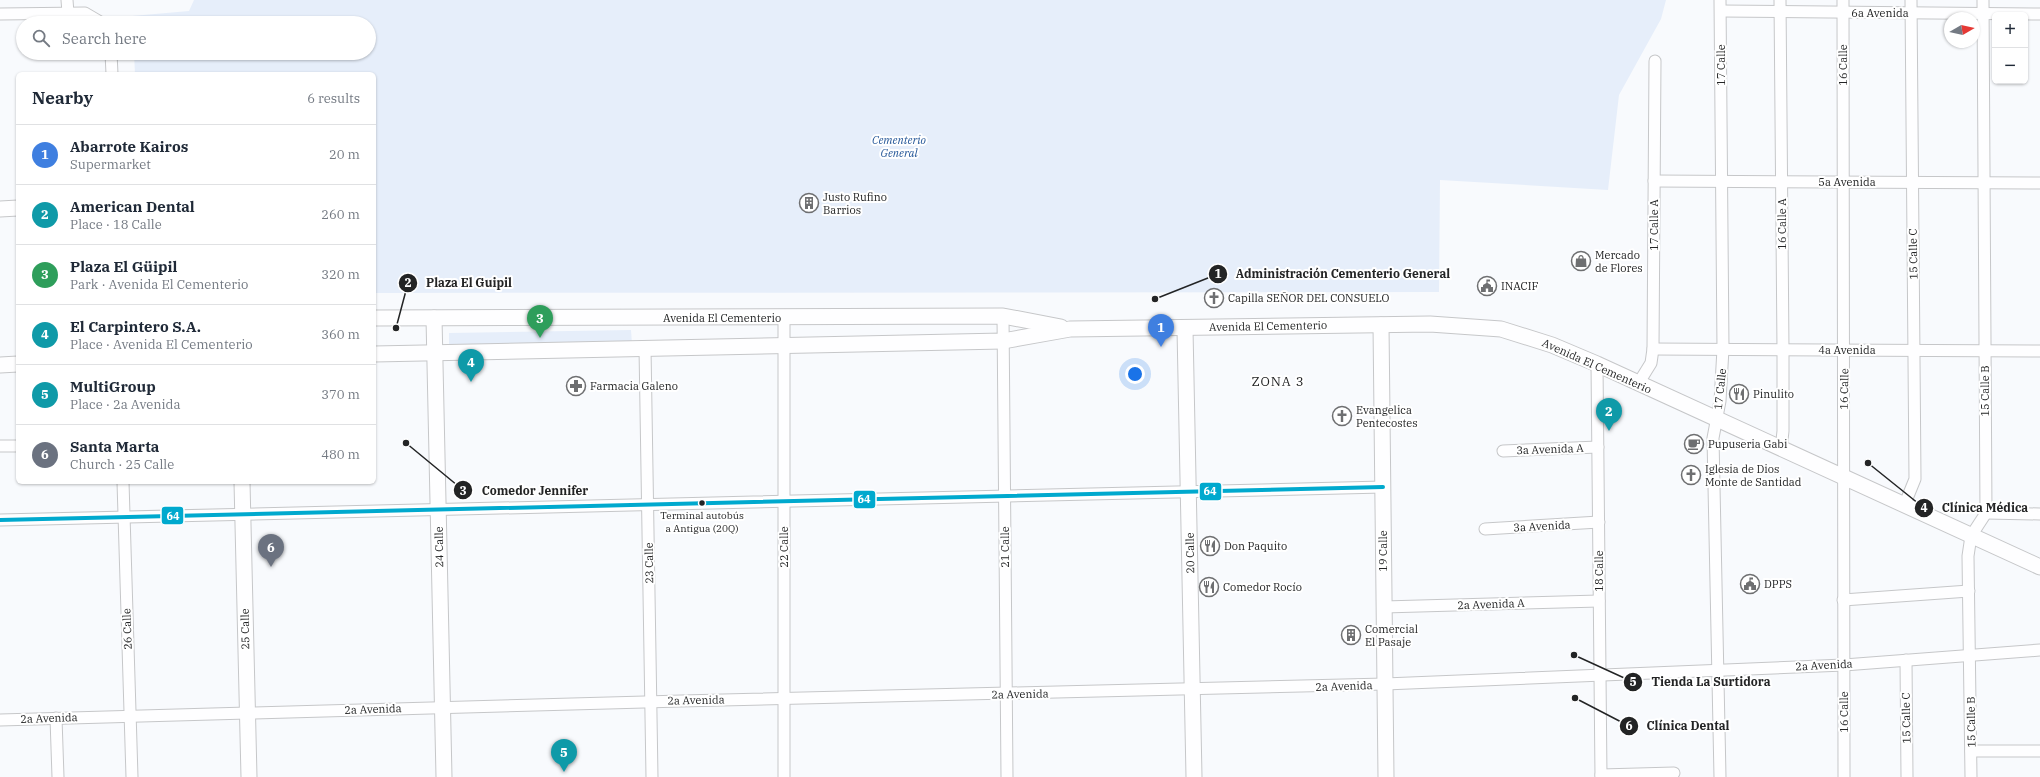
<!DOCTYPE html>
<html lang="en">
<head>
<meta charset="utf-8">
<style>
  :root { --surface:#fff; --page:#f6f6f7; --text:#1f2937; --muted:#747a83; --line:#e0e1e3; --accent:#2563eb }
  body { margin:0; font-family:"IBM Plex Serif",serif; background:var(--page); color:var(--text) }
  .controls { position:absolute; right:12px; top:12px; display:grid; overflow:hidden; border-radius:6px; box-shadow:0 1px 3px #0004 }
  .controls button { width:36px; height:36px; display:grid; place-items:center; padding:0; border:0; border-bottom:1px solid var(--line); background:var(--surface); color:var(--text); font:20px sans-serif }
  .compass { position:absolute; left:1944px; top:12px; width:36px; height:36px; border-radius:50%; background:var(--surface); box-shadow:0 1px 3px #0004; rotate:81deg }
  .you { position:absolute; left:1135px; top:374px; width:14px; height:14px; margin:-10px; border:3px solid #fff; border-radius:50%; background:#1a73e8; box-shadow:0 0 0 6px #1a73e833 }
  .badge { display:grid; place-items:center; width:26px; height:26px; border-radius:50%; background:var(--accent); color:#fff; font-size:13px; font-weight:700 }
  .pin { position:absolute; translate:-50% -33px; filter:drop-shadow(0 1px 2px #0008) }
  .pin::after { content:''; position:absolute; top:21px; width:14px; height:12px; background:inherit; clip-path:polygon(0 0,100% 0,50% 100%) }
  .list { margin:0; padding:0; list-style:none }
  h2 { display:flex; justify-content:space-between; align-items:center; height:52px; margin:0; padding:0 16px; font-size:17px }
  h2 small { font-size:13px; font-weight:400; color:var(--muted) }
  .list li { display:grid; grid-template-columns:26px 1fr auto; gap:12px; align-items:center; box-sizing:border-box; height:60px; padding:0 16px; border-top:1px solid var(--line) }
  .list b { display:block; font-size:15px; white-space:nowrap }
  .list p { margin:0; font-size:13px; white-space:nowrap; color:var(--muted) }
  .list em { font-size:13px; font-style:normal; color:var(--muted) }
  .icon { flex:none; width:22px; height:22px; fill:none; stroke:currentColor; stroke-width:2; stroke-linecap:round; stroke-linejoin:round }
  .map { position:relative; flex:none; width:2040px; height:777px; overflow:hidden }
  .search { position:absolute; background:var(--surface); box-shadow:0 1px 3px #0004; left:16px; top:16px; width:360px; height:44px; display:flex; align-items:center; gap:10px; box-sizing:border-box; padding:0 14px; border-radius:22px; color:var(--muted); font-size:15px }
  .panel { position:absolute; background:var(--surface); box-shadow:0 1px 3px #0004; left:16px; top:72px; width:360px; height:412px; border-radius:6px }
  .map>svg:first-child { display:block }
  .green { fill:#e6eefa }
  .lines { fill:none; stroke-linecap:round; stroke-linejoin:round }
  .street-casing { stroke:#c6c7c9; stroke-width:13 }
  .secondary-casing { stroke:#c6c7c9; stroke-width:17 }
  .street { stroke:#fefeff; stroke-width:11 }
  .secondary { stroke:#fefeff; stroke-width:15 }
  .bus-1-casing { stroke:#fff; stroke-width:7 }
  .bus-1 { stroke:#00a9ce; stroke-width:4 }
  .bus-dot { fill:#232425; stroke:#fff; stroke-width:1.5 }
  .labels { text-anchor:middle; stroke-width:4; stroke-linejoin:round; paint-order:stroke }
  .bus-label { font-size:10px; fill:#232425; stroke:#fff }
  .street-label { font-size:11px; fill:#232425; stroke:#fff }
  .park-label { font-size:11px; font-style:italic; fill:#255798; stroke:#fff }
  .poi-label { font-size:11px; fill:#232425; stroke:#fff; text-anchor:start }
  .quarter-label { font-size:13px; letter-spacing:1px; fill:#232425; stroke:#fff }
  .leader { fill:none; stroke:#232425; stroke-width:1.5 }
  .callout-dot { fill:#232425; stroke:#fff; stroke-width:1.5 }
  .mark-label { font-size:12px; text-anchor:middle; font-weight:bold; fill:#fff }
  .callout-label { font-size:12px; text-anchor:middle; font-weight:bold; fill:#232425; stroke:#fff; stroke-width:4; stroke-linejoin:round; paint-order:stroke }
  .line-badge { stroke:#fff; stroke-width:1.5 }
  .badge-label { font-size:11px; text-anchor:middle; font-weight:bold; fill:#fff }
</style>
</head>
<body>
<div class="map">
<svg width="2040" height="777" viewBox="0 0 2040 777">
  <rect width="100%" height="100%" fill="#f8fafd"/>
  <g class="green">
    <polygon points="194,0 1666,0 1661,19 1619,95 1608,190 1440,180 1439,292 374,293 374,74 135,74 134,53 369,53 369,23 132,23 132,16 189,11"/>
    <polygon points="631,330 632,344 449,347 449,333"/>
  </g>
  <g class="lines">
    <defs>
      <g id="street">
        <polyline points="67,0 68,13"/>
        <polyline points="1780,0 1783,350 1783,431 1781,449"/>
        <polyline points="1843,0 1844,777"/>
        <polyline points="1721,11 2040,14"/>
        <polyline points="0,14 85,13 102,23"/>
        <polyline points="111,53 112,74"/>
        <polyline points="1654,181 2040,183"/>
        <polyline points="1003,316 1007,777"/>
        <polyline points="784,317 784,777"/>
        <polyline points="645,348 652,777"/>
        <polyline points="1653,349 2040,351"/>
        <polyline points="1597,364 1601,777"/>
        <polyline points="1638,384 1651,363 1653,349 1655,61"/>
        <polyline points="0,446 18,446"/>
        <polyline points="1503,451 1598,447"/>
        <polyline points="123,482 132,777"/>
        <polyline points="1904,506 1915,479 1911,0"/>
        <polyline points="1986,513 2040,514"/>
        <polyline points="0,520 1383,487"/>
        <polyline points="1485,529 1599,522"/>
        <polyline points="1843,600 1969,591"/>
        <polyline points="1384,607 1599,601"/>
        <polyline points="1906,660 1907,777"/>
        <polyline points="56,718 58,777"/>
        <polyline points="0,720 681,701 1385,684 1844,665 2040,650"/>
        <polyline points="1971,751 2040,751"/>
        <polyline points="1601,775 1674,773"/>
        <polyline points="1720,777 1713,438 1720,401 1723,349 1720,0"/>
        <polyline points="1971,777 1968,556 1971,536 1986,513 1983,0"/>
      </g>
      <g id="secondary">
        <polyline points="0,209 18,208"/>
        <polyline points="374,318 1003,316 1061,327"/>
        <polyline points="434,318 444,777"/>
        <polyline points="1381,325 1386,777"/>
        <polyline points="1185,329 1194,777"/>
        <polyline points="374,354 1003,341 1070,329 1430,324 1501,329 1552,345 1597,364 2040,567"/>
        <polyline points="0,365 18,364"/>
        <polyline points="242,482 249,777"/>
      </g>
    </defs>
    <use href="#street" class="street-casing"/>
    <use href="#secondary" class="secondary-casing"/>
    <use href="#street" class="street"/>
    <use href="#secondary" class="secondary"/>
    <defs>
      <polyline id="bus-1" points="0,520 1383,487"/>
    </defs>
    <use href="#bus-1" class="bus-1-casing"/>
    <use href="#bus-1" class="bus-1"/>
  </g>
  <defs>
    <symbol id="building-ring" viewBox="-11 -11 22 22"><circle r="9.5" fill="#fff" stroke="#6e6f71" stroke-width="1.5"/><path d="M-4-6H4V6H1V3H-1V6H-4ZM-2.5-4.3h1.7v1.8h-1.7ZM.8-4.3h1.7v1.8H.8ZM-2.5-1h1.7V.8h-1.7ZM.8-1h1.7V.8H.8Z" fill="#6e6f71"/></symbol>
    <symbol id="shop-ring" viewBox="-11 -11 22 22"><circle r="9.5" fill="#fff" stroke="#6e6f71" stroke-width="1.5"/><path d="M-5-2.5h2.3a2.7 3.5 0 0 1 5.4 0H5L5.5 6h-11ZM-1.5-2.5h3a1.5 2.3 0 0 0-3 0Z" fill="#6e6f71"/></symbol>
    <symbol id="civic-ring" viewBox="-11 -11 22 22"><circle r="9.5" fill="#fff" stroke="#6e6f71" stroke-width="1.5"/><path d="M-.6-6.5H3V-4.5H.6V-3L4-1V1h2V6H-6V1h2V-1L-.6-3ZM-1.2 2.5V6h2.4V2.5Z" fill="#6e6f71"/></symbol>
    <symbol id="church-ring" viewBox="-11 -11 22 22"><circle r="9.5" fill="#fff" stroke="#6e6f71" stroke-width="1.5"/><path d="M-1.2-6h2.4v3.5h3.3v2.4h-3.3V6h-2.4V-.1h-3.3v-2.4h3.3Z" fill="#6e6f71"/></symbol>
    <symbol id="pharmacy-ring" viewBox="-11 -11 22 22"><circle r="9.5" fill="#fff" stroke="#6e6f71" stroke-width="1.5"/><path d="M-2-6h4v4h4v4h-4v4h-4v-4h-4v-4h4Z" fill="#6e6f71"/></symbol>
    <symbol id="restaurant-ring" viewBox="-11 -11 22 22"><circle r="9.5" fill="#fff" stroke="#6e6f71" stroke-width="1.5"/><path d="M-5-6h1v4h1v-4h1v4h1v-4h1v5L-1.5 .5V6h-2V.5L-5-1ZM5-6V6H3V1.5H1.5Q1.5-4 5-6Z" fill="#6e6f71"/></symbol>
    <symbol id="cafe-ring" viewBox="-11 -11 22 22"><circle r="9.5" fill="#fff" stroke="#6e6f71" stroke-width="1.5"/><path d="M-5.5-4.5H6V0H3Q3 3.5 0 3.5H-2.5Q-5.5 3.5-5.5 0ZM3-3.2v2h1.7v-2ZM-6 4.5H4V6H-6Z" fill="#6e6f71"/></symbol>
  </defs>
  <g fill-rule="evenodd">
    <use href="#building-ring" x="798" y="192" width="22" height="22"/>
    <use href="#shop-ring" x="1570" y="250" width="22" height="22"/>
    <use href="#civic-ring" x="1476" y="275" width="22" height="22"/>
    <use href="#church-ring" x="1203" y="287" width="22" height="22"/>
    <use href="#pharmacy-ring" x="565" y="375" width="22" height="22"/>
    <use href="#restaurant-ring" x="1728" y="383" width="22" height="22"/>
    <use href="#church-ring" x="1331" y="405" width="22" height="22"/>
    <use href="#cafe-ring" x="1683" y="433" width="22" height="22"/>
    <use href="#church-ring" x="1680" y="464" width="22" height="22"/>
    <use href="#restaurant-ring" x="1199" y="535" width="22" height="22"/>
    <use href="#civic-ring" x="1739" y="573" width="22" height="22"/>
    <use href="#restaurant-ring" x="1198" y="576" width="22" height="22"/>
    <use href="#building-ring" x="1340" y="624" width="22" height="22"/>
  </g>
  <circle class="bus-dot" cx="702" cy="503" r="3.5"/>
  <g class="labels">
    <g class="bus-label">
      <text x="702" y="519">Terminal autobús<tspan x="702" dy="13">a Antigua (20Q)</tspan></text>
    </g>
    <g class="street-label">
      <text x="1880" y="17">6a Avenida</text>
      <text transform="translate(1721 65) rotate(-90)" y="4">17 Calle</text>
      <text transform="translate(1843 65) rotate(-90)" y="4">16 Calle</text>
      <text x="1847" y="186">5a Avenida</text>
      <text transform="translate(1782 224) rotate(-90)" y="4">16 Calle A</text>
      <text transform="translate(1654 225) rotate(-90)" y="4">17 Calle A</text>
      <text transform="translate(1913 254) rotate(-91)" y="4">15 Calle C</text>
      <text x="722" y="322">Avenida El Cementerio</text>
      <text transform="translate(1268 326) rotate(-1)" y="4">Avenida El Cementerio</text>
      <text x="1847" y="354">4a Avenida</text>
      <text transform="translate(1597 366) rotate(24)" y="4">Avenida El Cementerio</text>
      <text transform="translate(1720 389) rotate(-84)" y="4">17 Calle</text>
      <text transform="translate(1844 389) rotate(-89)" y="4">16 Calle</text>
      <text transform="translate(1985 391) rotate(-90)" y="4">15 Calle B</text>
      <text transform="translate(1550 449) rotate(-2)" y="4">3a Avenida A</text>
      <text transform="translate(1542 526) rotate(-3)" y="4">3a Avenida</text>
      <text transform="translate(439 547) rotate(-91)" y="4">24 Calle</text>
      <text transform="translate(784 547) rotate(-90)" y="4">22 Calle</text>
      <text transform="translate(1005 547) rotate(-90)" y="4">21 Calle</text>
      <text transform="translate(1383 551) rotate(-90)" y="4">19 Calle</text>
      <text transform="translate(1190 553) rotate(-91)" y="4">20 Calle</text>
      <text transform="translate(649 563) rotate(-91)" y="4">23 Calle</text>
      <text transform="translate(1599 571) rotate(-90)" y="4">18 Calle</text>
      <text transform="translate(1491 604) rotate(-2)" y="4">2a Avenida A</text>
      <text transform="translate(127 629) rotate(-92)" y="4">26 Calle</text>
      <text transform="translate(245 629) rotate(-91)" y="4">25 Calle</text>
      <text transform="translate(1824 665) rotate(-3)" y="4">2a Avenida</text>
      <text transform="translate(1344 686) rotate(-2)" y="4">2a Avenida</text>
      <text transform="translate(1020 694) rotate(-1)" y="4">2a Avenida</text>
      <text transform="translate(696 700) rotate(-1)" y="4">2a Avenida</text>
      <text transform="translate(373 709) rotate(-2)" y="4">2a Avenida</text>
      <text transform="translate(1844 712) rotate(-90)" y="4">16 Calle</text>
      <text transform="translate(49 718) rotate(-2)" y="4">2a Avenida</text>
      <text transform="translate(1906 718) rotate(-91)" y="4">15 Calle C</text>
      <text transform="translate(1971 722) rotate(-91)" y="4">15 Calle B</text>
    </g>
    <g class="park-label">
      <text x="899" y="144">Cementerio<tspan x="899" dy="13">General</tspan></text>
    </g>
    <g class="poi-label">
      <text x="823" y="201">Justo Rufino<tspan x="823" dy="13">Barrios</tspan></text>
      <text x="1595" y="259">Mercado<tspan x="1595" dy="13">de Flores</tspan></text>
      <text x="1501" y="290">INACIF</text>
      <text x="1228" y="302">Capilla SEÑOR DEL CONSUELO</text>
      <text x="590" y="390">Farmacia Galeno</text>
      <text x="1753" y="398">Pinulito</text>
      <text x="1356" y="414">Evangelica<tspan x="1356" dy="13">Pentecostes</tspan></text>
      <text x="1708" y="448">Pupuseria Gabi</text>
      <text x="1705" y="473">Iglesia de Dios<tspan x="1705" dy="13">Monte de Santidad</tspan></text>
      <text x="1224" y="550">Don Paquito</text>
      <text x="1764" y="588">DPPS</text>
      <text x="1223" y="591">Comedor Rocío</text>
      <text x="1365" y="633">Comercial<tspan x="1365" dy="13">El Pasaje</tspan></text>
    </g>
    <g class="quarter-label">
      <text x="1278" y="386">ZONA 3</text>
    </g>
  </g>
  <path class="leader" d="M1155 299L1218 274M396 328L408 283M406 443L463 490M1868 463L1924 508M1574 655L1633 682M1575 698L1629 726"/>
  <g class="callout-dot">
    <circle cx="1155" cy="299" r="4"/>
    <circle cx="396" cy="328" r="4"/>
    <circle cx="406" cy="443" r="4"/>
    <circle cx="1868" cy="463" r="4"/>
    <circle cx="1574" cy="655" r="4"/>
    <circle cx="1575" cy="698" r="4"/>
    <circle cx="1218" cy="274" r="10"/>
    <circle cx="408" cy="283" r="10"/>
    <circle cx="463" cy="490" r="10"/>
    <circle cx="1924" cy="508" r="10"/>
    <circle cx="1633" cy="682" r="10"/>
    <circle cx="1629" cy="726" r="10"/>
  </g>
  <g class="mark-label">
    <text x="1218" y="278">1</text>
    <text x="408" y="287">2</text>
    <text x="463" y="495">3</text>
    <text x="1924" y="512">4</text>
    <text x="1633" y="686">5</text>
    <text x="1629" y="730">6</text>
  </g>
  <g class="callout-label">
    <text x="1343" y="278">Administración Cementerio General</text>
    <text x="469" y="287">Plaza El Guipil</text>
    <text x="535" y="495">Comedor Jennifer</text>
    <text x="1985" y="512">Clínica Médica</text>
    <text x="1711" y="686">Tienda La Surtidora</text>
    <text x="1688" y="730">Clínica Dental</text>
  </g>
  <g class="line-badge">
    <rect x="1199" y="482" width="23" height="19" rx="4" fill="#00a9ce"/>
    <rect x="853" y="490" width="23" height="19" rx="4" fill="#00a9ce"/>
    <rect x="161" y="506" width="23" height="19" rx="4" fill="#00a9ce"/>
  </g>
  <g class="badge-label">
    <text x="1210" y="495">64</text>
    <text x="864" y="503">64</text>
    <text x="173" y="520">64</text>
  </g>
</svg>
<div class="controls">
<button>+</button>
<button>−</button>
</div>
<svg class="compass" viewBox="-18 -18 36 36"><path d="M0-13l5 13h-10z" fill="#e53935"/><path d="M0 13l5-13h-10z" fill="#747a83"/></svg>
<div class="you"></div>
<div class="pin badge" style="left:1161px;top:347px;background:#3f7fe0">1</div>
<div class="pin badge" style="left:1609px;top:431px;background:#0f9aa8">2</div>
<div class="pin badge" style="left:540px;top:338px;background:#2e9e5b">3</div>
<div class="pin badge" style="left:471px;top:382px;background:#0f9aa8">4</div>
<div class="pin badge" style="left:564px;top:772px;background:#0f9aa8">5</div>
<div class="pin badge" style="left:271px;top:567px;background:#6b7280">6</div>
<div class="search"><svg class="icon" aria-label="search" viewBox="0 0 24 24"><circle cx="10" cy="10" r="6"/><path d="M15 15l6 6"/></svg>Search here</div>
<section class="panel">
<h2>Nearby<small>6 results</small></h2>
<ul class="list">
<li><span class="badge" style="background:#3f7fe0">1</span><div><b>Abarrote Kairos</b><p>Supermarket</p></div><em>20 m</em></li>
<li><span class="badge" style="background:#0f9aa8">2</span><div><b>American Dental</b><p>Place · 18 Calle</p></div><em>260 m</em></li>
<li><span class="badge" style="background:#2e9e5b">3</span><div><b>Plaza El Güipil</b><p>Park · Avenida El Cementerio</p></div><em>320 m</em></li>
<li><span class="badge" style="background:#0f9aa8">4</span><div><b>El Carpintero S.A.</b><p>Place · Avenida El Cementerio</p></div><em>360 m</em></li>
<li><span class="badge" style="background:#0f9aa8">5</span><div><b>MultiGroup</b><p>Place · 2a Avenida</p></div><em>370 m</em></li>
<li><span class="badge" style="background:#6b7280">6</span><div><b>Santa Marta</b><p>Church · 25 Calle</p></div><em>480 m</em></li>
</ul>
</section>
</div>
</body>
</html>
